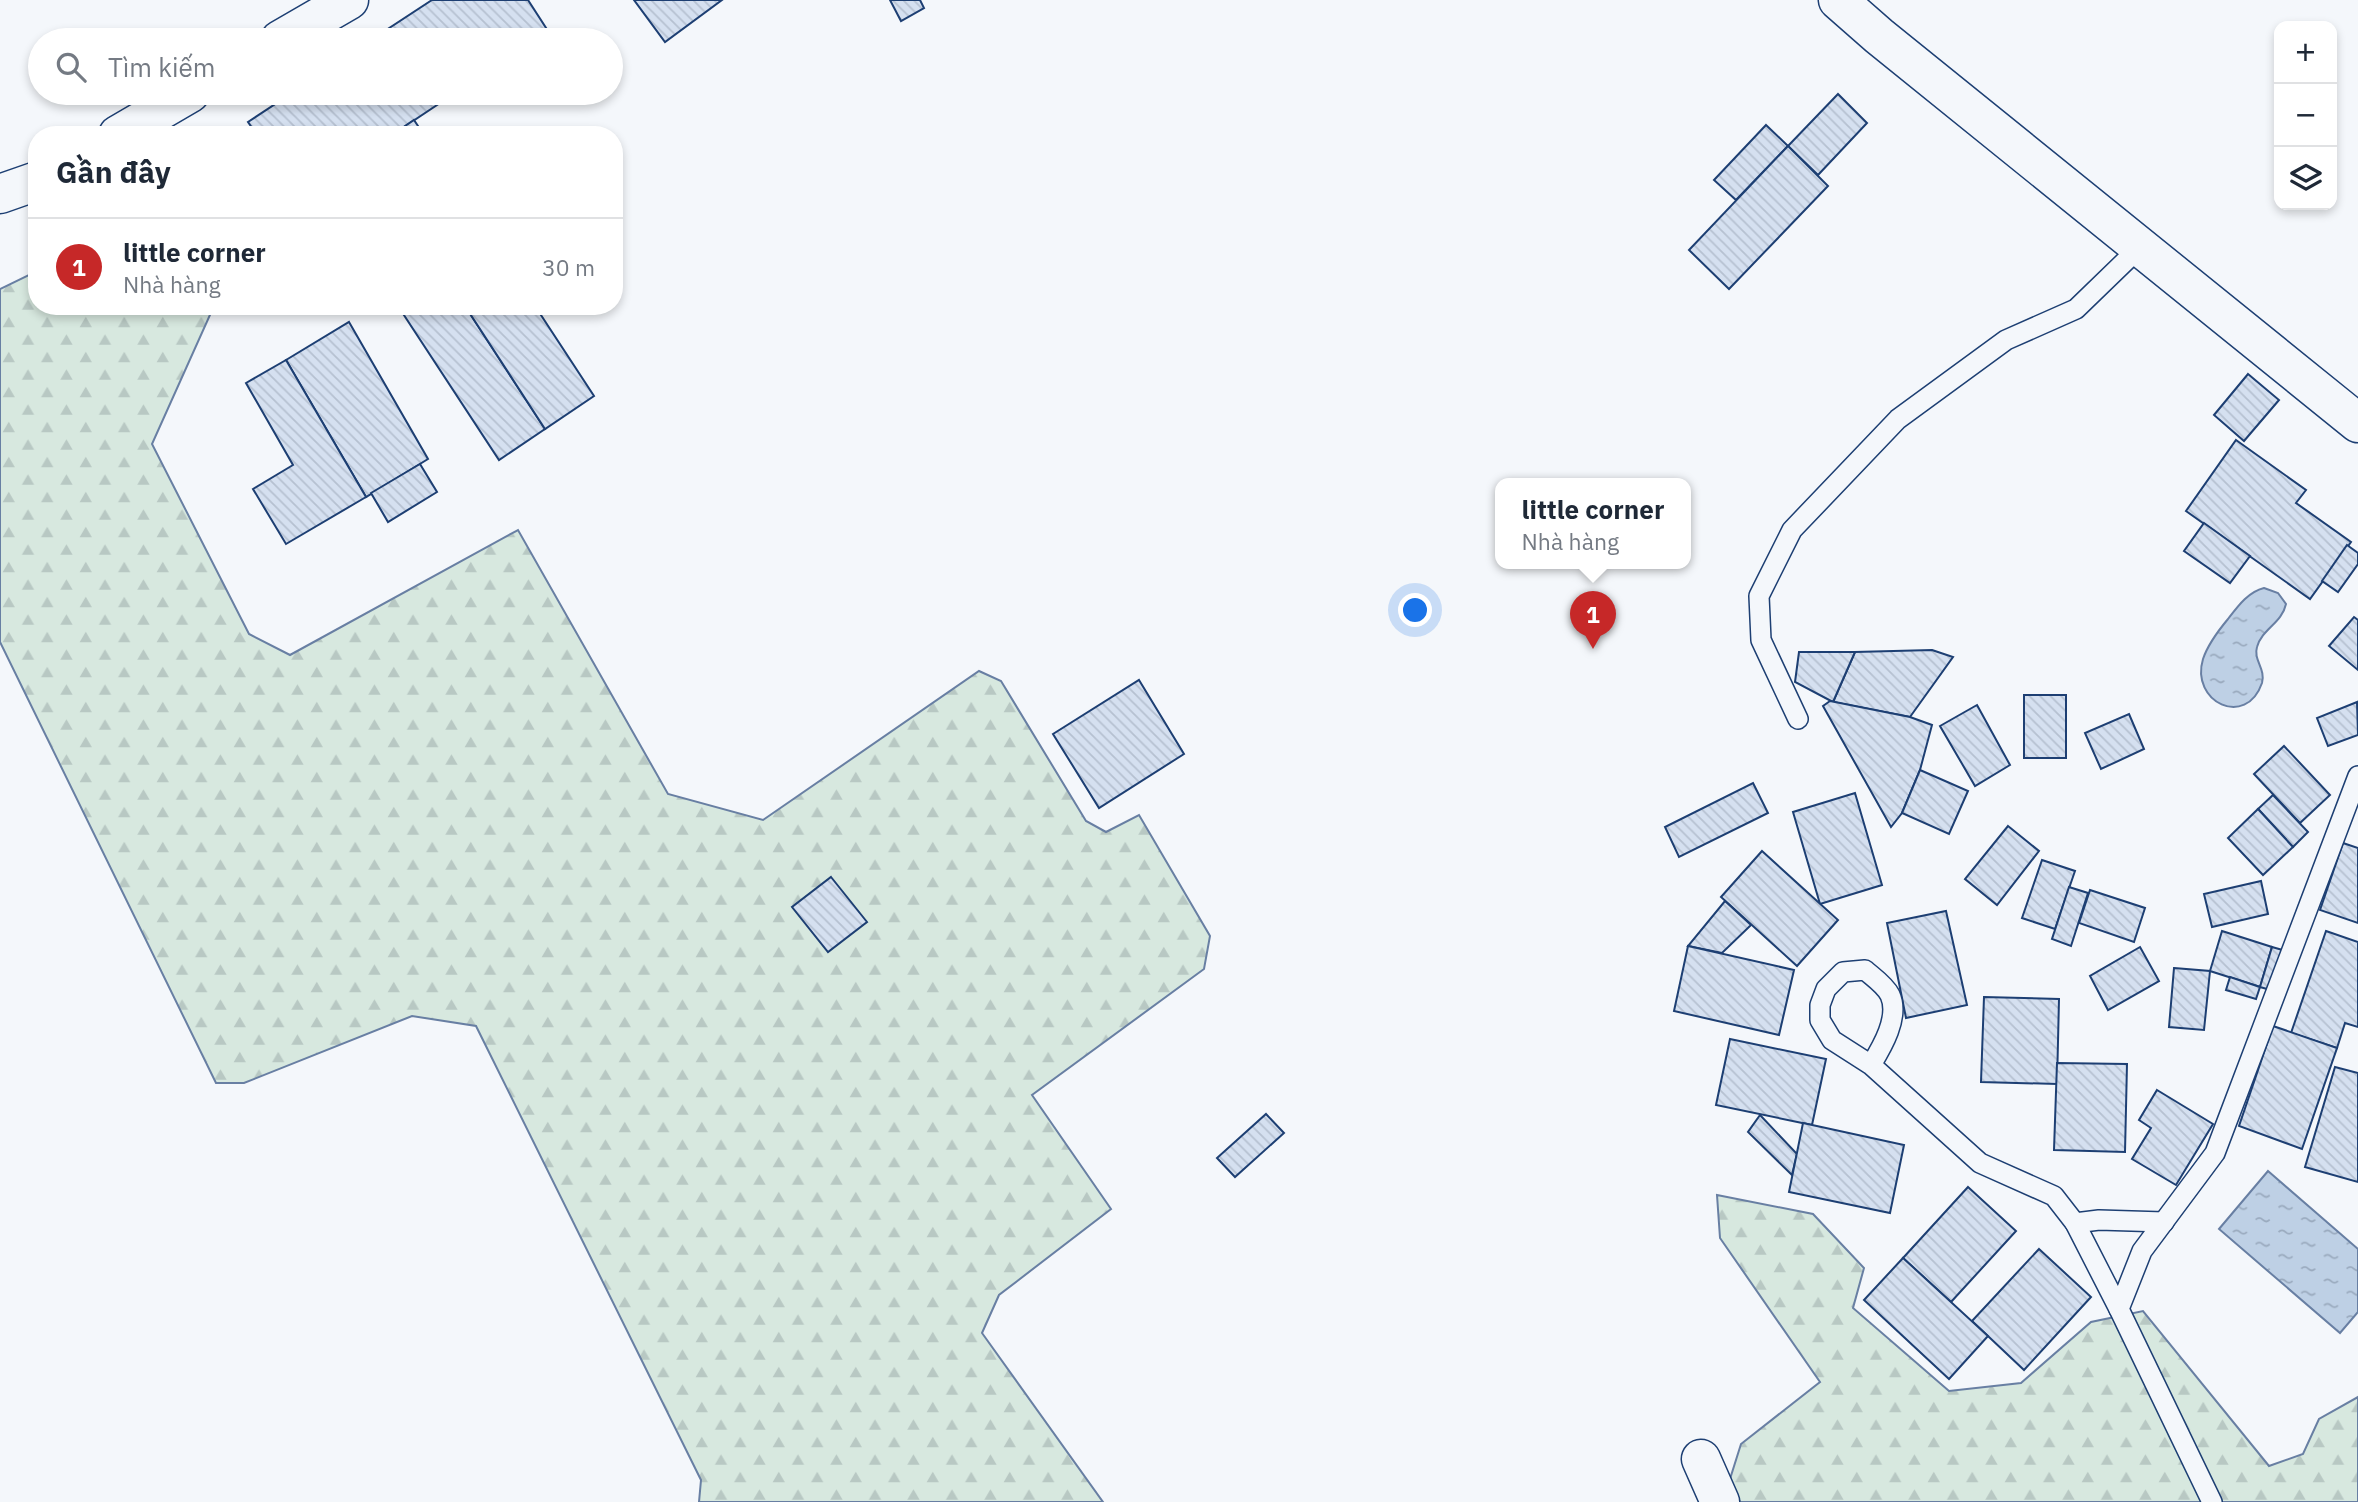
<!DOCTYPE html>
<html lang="vi">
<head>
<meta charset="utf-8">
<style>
  :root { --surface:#fff; --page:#f2f2f3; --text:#1f2937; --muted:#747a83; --line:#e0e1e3; --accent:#c62828 }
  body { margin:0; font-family:"IBM Plex Sans",sans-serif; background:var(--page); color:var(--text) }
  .controls { position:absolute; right:21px; top:21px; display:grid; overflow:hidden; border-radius:14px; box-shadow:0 4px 10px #0003 }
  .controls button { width:63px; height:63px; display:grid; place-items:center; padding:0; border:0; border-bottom:2px solid var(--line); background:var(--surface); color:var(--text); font:35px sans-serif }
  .you { position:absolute; left:1416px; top:611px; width:24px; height:24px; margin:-18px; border:5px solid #fff; border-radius:50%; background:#1a73e8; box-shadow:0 0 0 10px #1a73e833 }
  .badge { display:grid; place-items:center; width:46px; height:46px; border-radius:50%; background:var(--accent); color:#fff; font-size:23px; font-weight:700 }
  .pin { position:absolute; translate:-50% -58px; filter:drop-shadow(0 2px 4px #0008) }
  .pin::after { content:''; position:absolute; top:37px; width:24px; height:21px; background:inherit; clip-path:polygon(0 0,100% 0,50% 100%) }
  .popup { position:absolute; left:1495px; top:478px; width:196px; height:91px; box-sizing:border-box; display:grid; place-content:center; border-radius:14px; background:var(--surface); filter:drop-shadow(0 2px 5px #0005); font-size:23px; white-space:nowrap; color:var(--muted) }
  .popup b { font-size:26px; color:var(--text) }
  .popup::after { content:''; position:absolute; left:50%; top:100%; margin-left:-14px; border:14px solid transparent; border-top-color:var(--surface) }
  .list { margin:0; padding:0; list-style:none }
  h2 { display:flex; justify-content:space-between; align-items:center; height:91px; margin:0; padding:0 28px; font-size:30px }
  h2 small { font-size:23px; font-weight:400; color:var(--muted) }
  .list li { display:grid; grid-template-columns:46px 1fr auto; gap:21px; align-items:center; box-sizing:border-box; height:98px; padding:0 28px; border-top:2px solid var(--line) }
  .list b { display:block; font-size:26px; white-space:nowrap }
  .list p { margin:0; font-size:23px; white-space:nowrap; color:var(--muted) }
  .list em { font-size:23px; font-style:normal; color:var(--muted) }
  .icon { flex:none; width:38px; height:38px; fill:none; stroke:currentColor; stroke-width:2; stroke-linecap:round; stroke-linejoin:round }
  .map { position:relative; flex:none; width:2358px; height:1502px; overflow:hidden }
  .search { position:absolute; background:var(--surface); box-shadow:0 4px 10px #0003; left:28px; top:28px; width:595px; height:77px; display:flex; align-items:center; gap:18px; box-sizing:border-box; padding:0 24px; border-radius:38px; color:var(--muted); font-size:26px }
  .panel { position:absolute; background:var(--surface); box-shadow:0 4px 10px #0003; left:28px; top:126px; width:595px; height:189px; border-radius:28px }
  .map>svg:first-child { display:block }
  .forest { fill:url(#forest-firs); stroke:#687fa3; stroke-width:2 }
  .water { fill:url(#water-ripples); stroke:#687fa3; stroke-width:2 }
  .building { fill:url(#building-back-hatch); stroke:#1d3f73; stroke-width:2 }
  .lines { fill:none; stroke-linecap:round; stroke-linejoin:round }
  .service-casing { stroke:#1d3f73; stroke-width:22 }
  .minor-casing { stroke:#1d3f73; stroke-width:41 }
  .secondary-casing { stroke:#1d3f73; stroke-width:41 }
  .service { stroke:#f4f7fb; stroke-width:19 }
  .minor { stroke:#f4f7fb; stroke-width:38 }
  .secondary { stroke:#f4f7fb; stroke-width:38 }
</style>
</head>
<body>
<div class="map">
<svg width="2358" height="1502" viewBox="0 0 2358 1502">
  <defs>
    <pattern id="forest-firs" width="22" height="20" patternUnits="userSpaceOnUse" patternTransform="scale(1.75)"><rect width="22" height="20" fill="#d7e8df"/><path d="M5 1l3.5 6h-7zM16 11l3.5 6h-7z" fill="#b8c8c3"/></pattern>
    <pattern id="water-ripples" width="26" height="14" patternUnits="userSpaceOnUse" patternTransform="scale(1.75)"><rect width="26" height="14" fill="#bed0e5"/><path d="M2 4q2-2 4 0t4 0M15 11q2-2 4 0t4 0" fill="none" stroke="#9aaabe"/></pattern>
    <pattern id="building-back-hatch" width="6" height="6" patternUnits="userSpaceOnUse" patternTransform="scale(1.75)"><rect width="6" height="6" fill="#d5e0f0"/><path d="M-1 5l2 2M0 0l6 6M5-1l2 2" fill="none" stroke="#b6c1d1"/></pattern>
  </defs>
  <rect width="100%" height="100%" fill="#f4f7fb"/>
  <g class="forest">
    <polygon points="37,271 37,306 214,306 152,444 249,634 290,655 518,530 668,794 763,820 979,671 1001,681 1086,821 1106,832 1139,815 1210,936 1204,969 1032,1095 1111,1209 999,1295 982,1333 1103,1502 699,1502 701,1480 476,1026 412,1016 244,1083 216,1083 0,642 0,289"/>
    <polygon points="1717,1195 1813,1214 1864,1268 1853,1308 1949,1391 2021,1383 2091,1322 2143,1311 2269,1466 2303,1454 2319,1419 2358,1397 2358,1502 1740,1502 1730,1479 1741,1444 1820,1382 1720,1238"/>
  </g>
  <g class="water">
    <path d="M2264,588L2278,593L2286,604C2282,623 2262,629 2257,647C2253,660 2266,669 2262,683C2246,729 2190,702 2203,659C2208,644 2218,631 2228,619C2238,606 2248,592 2264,588Z"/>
    <polygon points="2268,1171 2358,1249 2358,1312 2340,1333 2219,1229"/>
  </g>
  <g class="building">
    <polygon points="432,0 528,0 548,31 533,40 371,40"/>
    <polygon points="634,0 722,0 665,42"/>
    <polygon points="890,0 920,0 924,8 901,21"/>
    <polygon points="292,93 455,93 392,135 257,135 248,122"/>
    <polygon points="1838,94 1867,123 1818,175 1788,146"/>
    <polygon points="414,120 424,135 392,135"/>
    <polygon points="1766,125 1788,146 1736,200 1714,180"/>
    <polygon points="1788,146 1828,186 1729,289 1689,250"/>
    <polygon points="75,306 91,306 79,313"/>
    <polygon points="398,306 465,306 545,429 499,460"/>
    <polygon points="465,306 535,306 594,396 545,429"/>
    <polygon points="349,322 428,459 366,497 286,360"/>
    <polygon points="286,360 366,497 286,544 253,489 293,465 246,383"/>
    <polygon points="2248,374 2279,400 2244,441 2214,415"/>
    <polygon points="2236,440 2306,490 2296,503 2351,542 2310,599 2186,511"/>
    <polygon points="420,464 437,492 388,522 371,493"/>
    <polygon points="2204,523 2250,556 2230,583 2184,551"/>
    <polygon points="2347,545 2358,553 2358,564 2338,592 2322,581"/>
    <polygon points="2354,617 2358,620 2358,670 2329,646"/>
    <polygon points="1932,650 1953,657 1910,717 1833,702 1855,652"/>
    <polygon points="1799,652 1855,652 1833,702 1795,682"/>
    <polygon points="1139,680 1184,754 1099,808 1053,734"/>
    <rect x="2024" y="695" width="42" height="63"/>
    <polygon points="1830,701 1910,717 1932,725 1920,770 1902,813 1891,827 1823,706"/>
    <polygon points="2357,702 2358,735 2328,746 2317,718"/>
    <polygon points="1977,705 2010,765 1975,786 1940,726"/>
    <polygon points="2129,714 2144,749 2101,769 2085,733"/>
    <polygon points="2284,746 2330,795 2300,823 2254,774"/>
    <polygon points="1920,770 1968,791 1949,834 1902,813"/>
    <polygon points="1753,783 1768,813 1679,857 1665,827"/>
    <polygon points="1855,793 1882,885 1820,904 1793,812"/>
    <polygon points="2273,795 2308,832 2293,847 2258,809"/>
    <polygon points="2258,809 2293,847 2263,875 2228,838"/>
    <polygon points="2008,826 2039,851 1997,905 1965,879"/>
    <polygon points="2343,843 2358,848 2358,923 2320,910"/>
    <polygon points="1762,851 1838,920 1797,966 1721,897"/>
    <polygon points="2042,860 2075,871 2055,929 2022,918"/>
    <polygon points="831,877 867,922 828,952 792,907"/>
    <polygon points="2261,881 2268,914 2212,927 2204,894"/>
    <polygon points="2069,887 2088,893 2071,946 2052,939"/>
    <polygon points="2090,890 2145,908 2134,942 2079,923"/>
    <polygon points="1725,901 1751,925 1722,953 1688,946"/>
    <polygon points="1946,911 1967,1005 1906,1018 1887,923"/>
    <polygon points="2222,931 2272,947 2260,987 2210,971"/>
    <polygon points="2326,931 2358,942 2358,1027 2345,1023 2337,1048 2291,1033"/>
    <polygon points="1688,946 1794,970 1779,1035 1674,1011"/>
    <polygon points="2140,947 2159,981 2108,1010 2090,976"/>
    <polygon points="2272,947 2286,951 2274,991 2260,987"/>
    <polygon points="2174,968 2210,971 2204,1030 2169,1027"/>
    <polygon points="2230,977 2260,987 2256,999 2226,990"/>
    <polygon points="1984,997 2059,999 2057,1084 1981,1082"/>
    <polygon points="2273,1026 2337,1048 2302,1149 2239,1126"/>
    <polygon points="1730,1039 1826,1059 1812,1125 1716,1105"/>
    <polygon points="2057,1063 2127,1064 2125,1152 2054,1150"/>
    <polygon points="2335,1067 2358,1073 2358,1182 2305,1167"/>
    <polygon points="2157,1090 2213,1124 2176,1185 2132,1159 2151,1128 2139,1120"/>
    <polygon points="1266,1114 1284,1133 1235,1177 1217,1158"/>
    <polygon points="1760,1115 1797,1154 1792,1175 1748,1132"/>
    <polygon points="1803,1123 1904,1145 1890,1213 1789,1192"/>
    <polygon points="1968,1187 2016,1231 1951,1302 1903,1258"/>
    <polygon points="2039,1249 2091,1297 2024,1370 1972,1321"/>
    <polygon points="1903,1258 1988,1336 1949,1379 1864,1300"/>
  </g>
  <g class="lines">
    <defs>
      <g id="service">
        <polyline points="1798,719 1761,640 1759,596 1792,530 1898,419 2006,340 2076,309 2140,247"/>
        <path d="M1871,1065C1882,1047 1900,1017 1890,995C1885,985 1873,977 1865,970L1843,972L1826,989L1820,1005V1020L1832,1040L1871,1065L1980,1163L2054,1196L2075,1223L2119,1309"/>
        <polyline points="2075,1223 2099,1220 2164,1222"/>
        <polyline points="2212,1502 2119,1309 2142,1251 2215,1153 2358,776"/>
      </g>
      <g id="minor">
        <polyline points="1838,0 1879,36 2358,423"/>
        <polyline points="1701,1459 1720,1502"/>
      </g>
      <g id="secondary">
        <polyline points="280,40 349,0"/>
        <polyline points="118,135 190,93"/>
        <polyline points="0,194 37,181"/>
      </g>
    </defs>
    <use href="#service" class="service-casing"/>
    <use href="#minor" class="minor-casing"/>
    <use href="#secondary" class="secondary-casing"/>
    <use href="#service" class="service"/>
    <use href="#minor" class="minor"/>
    <use href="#secondary" class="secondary"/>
  </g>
</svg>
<div class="controls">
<button>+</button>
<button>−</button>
<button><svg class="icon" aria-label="layers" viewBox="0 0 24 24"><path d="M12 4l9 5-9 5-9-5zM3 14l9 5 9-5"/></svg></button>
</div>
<div class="you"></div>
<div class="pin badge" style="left:1593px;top:649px">1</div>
<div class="popup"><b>little corner</b>Nhà hàng</div>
<div class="search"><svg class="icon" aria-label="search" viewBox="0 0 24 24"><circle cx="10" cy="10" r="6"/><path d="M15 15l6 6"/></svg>Tìm kiếm</div>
<section class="panel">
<h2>Gần đây<small></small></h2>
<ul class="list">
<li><span class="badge">1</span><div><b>little corner</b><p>Nhà hàng</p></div><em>30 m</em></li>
</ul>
</section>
</div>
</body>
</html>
